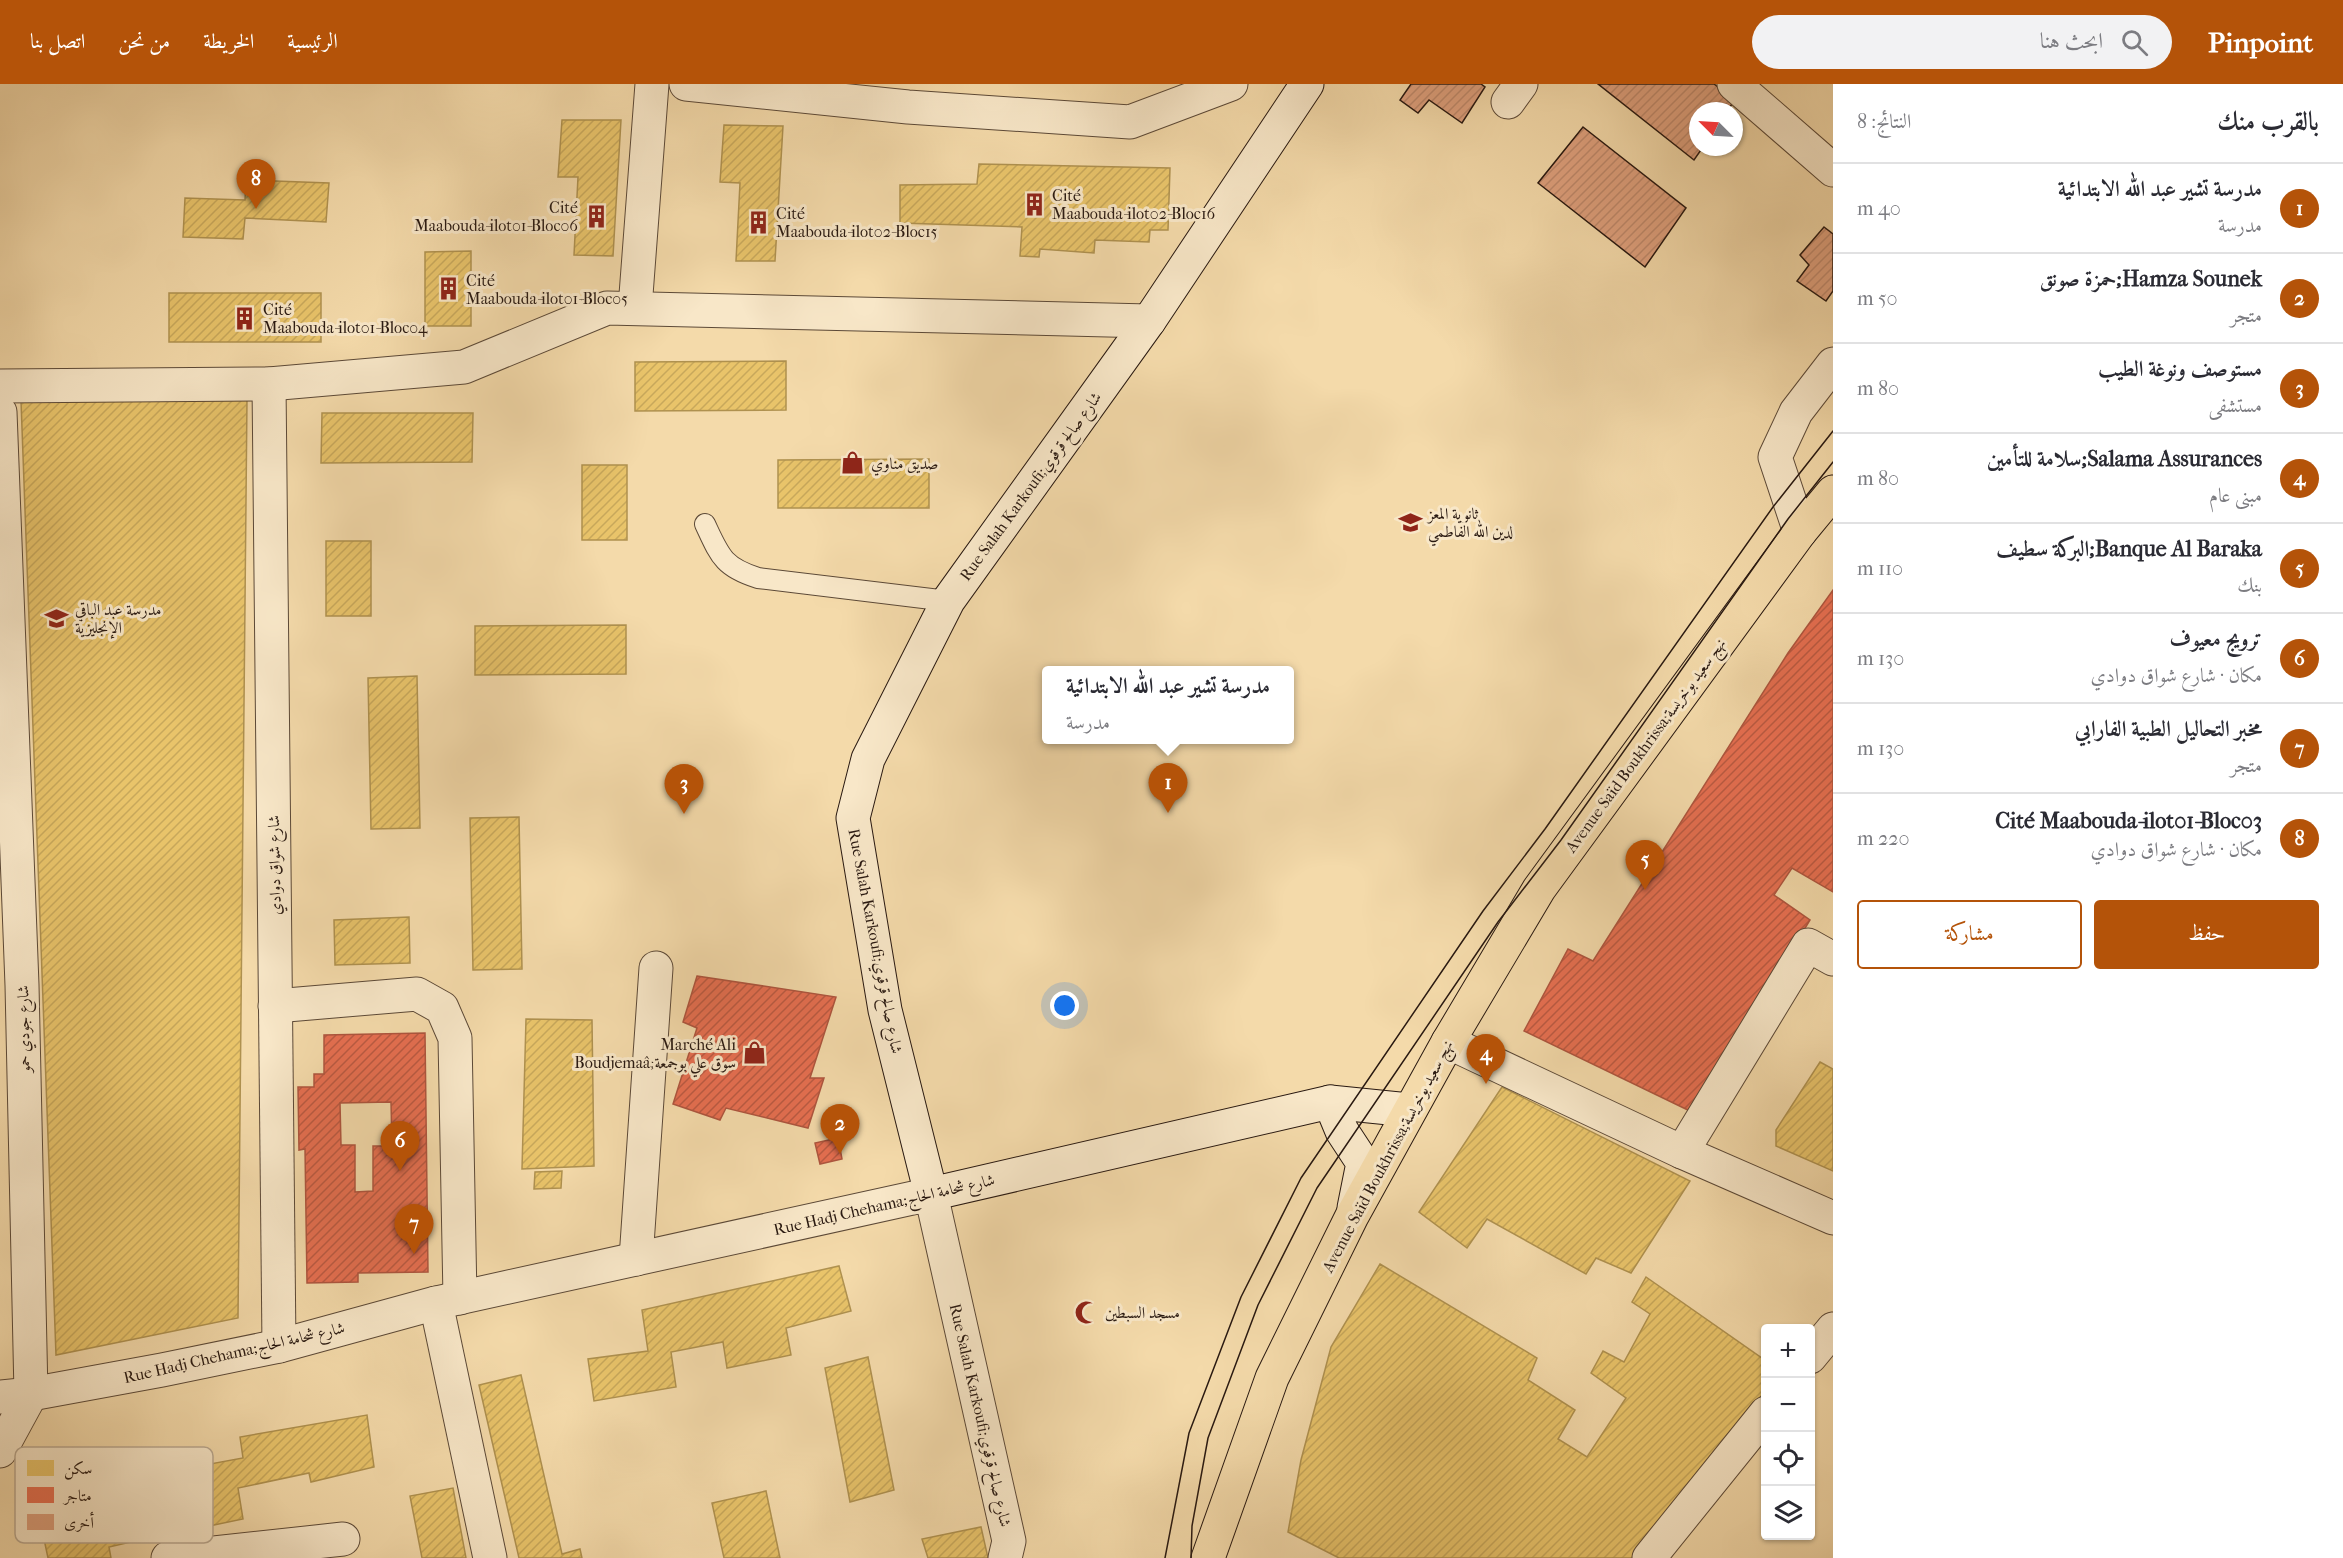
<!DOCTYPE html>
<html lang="ar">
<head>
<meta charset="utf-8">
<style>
  :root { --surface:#fff; --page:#f2f2f3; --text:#2b2b33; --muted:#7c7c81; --line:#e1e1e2; --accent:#b45309 }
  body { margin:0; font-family:"IM FELL French Canon",Amiri,serif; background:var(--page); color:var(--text); direction:rtl }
  .controls { position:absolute; right:18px; bottom:18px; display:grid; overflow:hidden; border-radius:6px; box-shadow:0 2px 4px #0004 }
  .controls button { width:54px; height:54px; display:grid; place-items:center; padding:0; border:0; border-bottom:2px solid var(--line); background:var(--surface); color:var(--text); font:30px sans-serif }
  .compass { position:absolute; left:1689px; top:18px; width:54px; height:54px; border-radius:50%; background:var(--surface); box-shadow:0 2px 4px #0004; rotate:294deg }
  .you { position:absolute; left:1065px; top:922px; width:21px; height:21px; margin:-15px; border:4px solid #fff; border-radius:50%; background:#1a73e8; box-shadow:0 0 0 9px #1a73e833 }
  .badge { display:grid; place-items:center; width:39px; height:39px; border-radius:50%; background:var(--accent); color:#fff; font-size:20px; font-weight:700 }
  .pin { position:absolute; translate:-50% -50px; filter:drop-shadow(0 2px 3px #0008) }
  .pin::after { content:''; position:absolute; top:32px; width:21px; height:18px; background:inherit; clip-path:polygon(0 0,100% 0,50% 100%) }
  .popup { position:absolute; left:1042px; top:582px; width:252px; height:78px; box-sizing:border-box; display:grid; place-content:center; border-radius:6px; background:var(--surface); filter:drop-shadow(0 2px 4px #0005); font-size:20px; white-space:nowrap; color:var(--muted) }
  .popup b { font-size:22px; color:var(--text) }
  .popup::after { content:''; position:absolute; left:50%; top:100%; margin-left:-12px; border:12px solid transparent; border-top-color:var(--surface) }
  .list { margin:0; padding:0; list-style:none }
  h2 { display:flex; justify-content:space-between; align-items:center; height:78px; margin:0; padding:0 24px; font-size:26px }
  h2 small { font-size:20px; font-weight:400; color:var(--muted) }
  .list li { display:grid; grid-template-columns:39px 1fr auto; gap:18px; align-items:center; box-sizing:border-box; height:90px; padding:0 24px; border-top:2px solid var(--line) }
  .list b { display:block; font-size:22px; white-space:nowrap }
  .list p { margin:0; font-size:20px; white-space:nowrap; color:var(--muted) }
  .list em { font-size:20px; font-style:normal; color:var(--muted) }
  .actions { display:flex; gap:12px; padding:18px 24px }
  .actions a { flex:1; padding:14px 0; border:2px solid var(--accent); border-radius:6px; text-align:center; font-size:21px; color:var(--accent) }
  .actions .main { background:var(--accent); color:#fff }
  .icon { flex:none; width:33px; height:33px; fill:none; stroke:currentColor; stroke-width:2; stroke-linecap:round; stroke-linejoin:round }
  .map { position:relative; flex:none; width:1833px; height:1474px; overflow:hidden; direction:ltr }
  header { display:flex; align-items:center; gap:36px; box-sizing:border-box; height:84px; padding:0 30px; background:var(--accent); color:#fff }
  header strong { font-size:28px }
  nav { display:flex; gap:33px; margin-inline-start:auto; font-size:21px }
  .search { width:420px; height:54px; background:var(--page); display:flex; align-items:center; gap:15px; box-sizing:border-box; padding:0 21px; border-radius:33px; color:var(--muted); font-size:22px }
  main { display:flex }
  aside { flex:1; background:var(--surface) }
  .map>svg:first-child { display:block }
  .homes { fill:url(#homes-hatch); stroke:#af914f; stroke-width:1.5 }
  .shops { fill:url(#shops-hatch); stroke:#ae553e; stroke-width:1.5; fill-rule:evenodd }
  .building { fill:url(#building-hatch); stroke:#291911; stroke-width:1.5 }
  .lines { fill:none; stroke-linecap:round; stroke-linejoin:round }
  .lane-casing { stroke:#5c4937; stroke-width:22 }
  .street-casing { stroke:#5c4937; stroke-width:35 }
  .secondary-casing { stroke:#291911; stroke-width:35 }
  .primary-casing { stroke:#291911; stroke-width:35 }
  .lane { stroke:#f8e7c8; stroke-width:20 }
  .street { stroke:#f8e7c8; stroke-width:33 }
  .secondary { stroke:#f8e7c8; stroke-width:33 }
  .primary { stroke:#f4daaa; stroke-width:33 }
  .tram { stroke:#291911; stroke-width:1.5 }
  .labels { text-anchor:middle; stroke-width:6; stroke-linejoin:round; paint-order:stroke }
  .poi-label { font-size:16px; fill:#291911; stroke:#f8e7c8; text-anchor:start }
  .street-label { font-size:16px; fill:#291911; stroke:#f8e7c8 }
  .key { fill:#f8e7c8; stroke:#baa991; stroke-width:1.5 }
  .key-label { font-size:16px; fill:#291911 }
</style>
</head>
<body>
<header>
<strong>Pinpoint</strong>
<div class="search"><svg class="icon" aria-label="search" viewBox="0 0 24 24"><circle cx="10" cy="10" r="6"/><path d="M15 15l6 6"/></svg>ابحث هنا</div>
<nav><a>الرئيسية</a><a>الخريطة</a><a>من نحن</a><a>اتصل بنا</a></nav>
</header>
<main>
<aside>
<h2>بالقرب منك<small>النتائج: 8</small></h2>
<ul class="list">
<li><span class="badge">1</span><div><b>مدرسة تشير عبد الله الابتدائية</b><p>مدرسة</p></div><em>40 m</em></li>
<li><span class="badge">2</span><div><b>Hamza Sounek;حمزة صونق</b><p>متجر</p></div><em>50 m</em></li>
<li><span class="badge">3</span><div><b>مستوصف ونوغة الطيب</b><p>مستشفى</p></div><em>80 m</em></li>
<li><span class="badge">4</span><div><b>Salama Assurances;سلامة للتأمين</b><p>مبنى عام</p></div><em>80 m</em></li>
<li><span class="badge">5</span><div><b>Banque Al Baraka;البركة سطيف</b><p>بنك</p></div><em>110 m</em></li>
<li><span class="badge">6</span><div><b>ترويج معيوف</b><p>مكان · شارع شواق دوادي</p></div><em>130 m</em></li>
<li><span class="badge">7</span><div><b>مخبر التحاليل الطبية الفارابي</b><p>متجر</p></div><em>130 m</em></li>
<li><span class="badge">8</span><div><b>Cité Maabouda-ilot01-Bloc03</b><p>مكان · شارع شواق دوادي</p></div><em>220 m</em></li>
</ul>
<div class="actions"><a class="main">حفظ</a><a>مشاركة</a></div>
</aside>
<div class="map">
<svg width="1833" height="1474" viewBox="0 0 1833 1474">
  <defs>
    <pattern id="homes-hatch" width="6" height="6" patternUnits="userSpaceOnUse" patternTransform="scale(1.5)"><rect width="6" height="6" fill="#e9c46a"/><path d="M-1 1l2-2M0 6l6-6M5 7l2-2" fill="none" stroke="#c8a85b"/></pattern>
    <pattern id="shops-hatch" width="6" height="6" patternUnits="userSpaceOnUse" patternTransform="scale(1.5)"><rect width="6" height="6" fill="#e76f51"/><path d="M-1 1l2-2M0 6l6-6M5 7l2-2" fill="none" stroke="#bb5a42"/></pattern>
    <pattern id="building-hatch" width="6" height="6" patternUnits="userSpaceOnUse" patternTransform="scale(1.5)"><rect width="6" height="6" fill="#dea07d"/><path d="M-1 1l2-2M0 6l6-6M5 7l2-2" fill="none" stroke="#be896b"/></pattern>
  </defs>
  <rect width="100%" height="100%" fill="#f4daaa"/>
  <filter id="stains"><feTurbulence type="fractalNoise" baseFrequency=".00333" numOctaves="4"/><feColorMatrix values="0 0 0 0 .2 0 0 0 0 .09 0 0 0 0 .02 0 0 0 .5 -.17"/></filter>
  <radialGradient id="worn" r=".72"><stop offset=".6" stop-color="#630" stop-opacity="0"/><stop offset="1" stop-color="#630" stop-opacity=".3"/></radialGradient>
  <g class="homes">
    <polygon points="562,36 621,36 613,172 574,171 578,93 558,93"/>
    <polygon points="724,41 783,42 775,177 736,177 740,99 720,98"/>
    <polygon points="979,80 1170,84 1168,146 1150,146 1149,158 1095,156 1094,169 1040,165 1039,173 1020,172 1022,143 900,139 900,101 977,100"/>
    <polygon points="246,96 329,99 326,138 245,134 243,155 183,153 185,114 245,116"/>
    <polygon points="471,167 471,242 425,242 425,168"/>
    <rect x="169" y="209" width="152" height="49"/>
    <polygon points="786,277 786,326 635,327 635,278"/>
    <polygon points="247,315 238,1234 56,1271 21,317"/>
    <polygon points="322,329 473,329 472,378 321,379"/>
    <polygon points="929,375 929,424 778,424 778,376"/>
    <rect x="582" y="381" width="45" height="75"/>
    <rect x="326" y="457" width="45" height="75"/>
    <polygon points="626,541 626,590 475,591 475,542"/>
    <polygon points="417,592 420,744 371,745 368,594"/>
    <polygon points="519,733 522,885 473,886 470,734"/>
    <polygon points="409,833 410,879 335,881 334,836"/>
    <polygon points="526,935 592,936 594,1082 522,1085"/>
    <polygon points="1820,978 1833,985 1833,1087 1776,1062 1776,1046"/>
    <polygon points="1502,1003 1690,1097 1631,1189 1596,1174 1586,1190 1487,1135 1467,1164 1419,1128"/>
    <polygon points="562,1087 561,1104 534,1105 535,1088"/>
    <polygon points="1380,1180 1537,1274 1528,1296 1575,1326 1558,1355 1587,1373 1626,1314 1591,1289 1603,1267 1624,1278 1650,1230 1632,1218 1646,1193 1766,1277 1766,1306 1634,1474 1339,1474 1288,1448 1301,1376 1331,1263"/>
    <polygon points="839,1182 851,1227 786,1244 791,1271 727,1284 723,1258 671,1268 676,1303 594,1317 588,1275 648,1267 642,1226"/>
    <polygon points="868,1273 894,1406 850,1418 825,1284"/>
    <polygon points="521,1291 562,1470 580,1465 582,1474 519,1474 479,1301"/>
    <polygon points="367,1331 374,1383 311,1398 309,1389 238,1404 243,1435 185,1447 182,1433 129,1444 131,1458 109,1463 111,1474 48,1474 44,1455 104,1444 96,1401 243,1374 240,1353"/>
    <polygon points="453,1404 466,1474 422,1474 410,1412"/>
    <polygon points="766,1407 780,1474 724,1474 712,1419"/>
    <polygon points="981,1443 988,1474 928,1474 922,1455"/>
  </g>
  <g class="shops">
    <polygon points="1833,506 1833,808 1792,784 1774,811 1810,836 1694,1029 1524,947 1568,865 1593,877 1788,569"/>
    <polygon points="697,892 836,913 810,994 824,994 808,1044 726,1024 720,1036 673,1020 697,944 683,938"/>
    <path d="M425,949L428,1188L358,1189V1198L307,1199L305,1065L299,1066L298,1003H314V990H324V951ZM391,1018L392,1062H373V1107L355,1108V1061H341L340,1019Z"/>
    <polygon points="838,1054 842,1075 820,1080 815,1059"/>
  </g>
  <g class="building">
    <polygon points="1411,0 1481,0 1485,3 1462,39 1429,16 1418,29 1400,16"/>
    <polygon points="1598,0 1714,0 1735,16 1727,27 1698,27 1698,63 1703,63 1694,76"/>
    <polygon points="1583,43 1686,124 1645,183 1538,99"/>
    <polygon points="1824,143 1833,150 1833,207 1826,217 1797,197 1809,181 1800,171"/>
  </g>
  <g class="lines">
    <defs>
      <path id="lane" d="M705,440C720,472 723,483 758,494L948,517"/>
      <g id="street">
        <polyline points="686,0 908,23 1130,38 1231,0"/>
        <polyline points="1734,0 1833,86"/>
        <polyline points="1508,18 1521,0"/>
        <polyline points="635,224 652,0"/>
        <polyline points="269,300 279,1262"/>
        <polyline points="0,302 269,300 464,283 607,224 1149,237"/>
        <polyline points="0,328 22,901 31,1310 0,1367"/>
        <polyline points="1800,448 1775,373 1796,328 1833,280"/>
        <polyline points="275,922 417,910 442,924 455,954 460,1214"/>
        <polyline points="1448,958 1682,1068 1833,1134"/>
        <polyline points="1682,1068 1808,861 1833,875"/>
        <polyline points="636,1175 656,884"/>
        <polyline points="436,1219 490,1474"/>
        <polyline points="1810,1273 1833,1245"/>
        <polyline points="0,1313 31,1310 162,1286 279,1262 436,1219 931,1110 1009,1457 1005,1474"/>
        <polyline points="168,1474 343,1455"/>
        <polyline points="1649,1474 1766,1329"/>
      </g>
      <g id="secondary">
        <polyline points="1307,0 1149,237 948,517 868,675 853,734 885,926 931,1110 1330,1018 1409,1026"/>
        <polyline points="1330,1018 1342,1047 1363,1079 1354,1124"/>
      </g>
      <polyline id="primary" points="1208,1474 1272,1294 1352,1132 1448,958 1539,805 1800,448 1833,408"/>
    </defs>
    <use href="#lane" class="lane-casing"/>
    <use href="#street" class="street-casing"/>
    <use href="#secondary" class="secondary-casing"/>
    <use href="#primary" class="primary-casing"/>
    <use href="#lane" class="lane"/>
    <use href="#street" class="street"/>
    <use href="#secondary" class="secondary"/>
    <use href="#primary" class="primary"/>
    <g class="tram">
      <polyline points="1165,1474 1189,1349 1241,1213 1301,1094 1483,827 1545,745 1773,423 1833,347"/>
      <polyline points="1191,1474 1192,1442 1208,1354 1258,1221 1317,1104 1498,838 1561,756 1788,435 1833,378"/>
    </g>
  </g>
  <defs>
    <symbol id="building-bare" viewBox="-9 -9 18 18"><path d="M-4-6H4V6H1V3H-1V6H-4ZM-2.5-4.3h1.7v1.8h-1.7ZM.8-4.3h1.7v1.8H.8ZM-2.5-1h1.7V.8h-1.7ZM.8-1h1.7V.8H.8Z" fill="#8f2418" stroke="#f8e7c8" stroke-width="2.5" paint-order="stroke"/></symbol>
    <symbol id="shop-bare" viewBox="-9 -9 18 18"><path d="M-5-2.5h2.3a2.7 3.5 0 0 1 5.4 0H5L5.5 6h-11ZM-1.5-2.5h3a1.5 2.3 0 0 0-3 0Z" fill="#8f2418" stroke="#f8e7c8" stroke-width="2.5" paint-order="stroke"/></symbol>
    <symbol id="school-bare" viewBox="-9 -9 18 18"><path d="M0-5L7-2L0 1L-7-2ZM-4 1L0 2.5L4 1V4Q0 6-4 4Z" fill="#8f2418" stroke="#f8e7c8" stroke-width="2.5" paint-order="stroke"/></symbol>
    <symbol id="mosque-bare" viewBox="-9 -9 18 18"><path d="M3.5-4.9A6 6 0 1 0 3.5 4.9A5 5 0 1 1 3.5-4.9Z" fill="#8f2418" stroke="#f8e7c8" stroke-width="2.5" paint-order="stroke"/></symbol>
  </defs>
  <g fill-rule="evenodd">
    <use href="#building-bare" x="1018" y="104" width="33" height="33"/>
    <use href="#building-bare" x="580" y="116" width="33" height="33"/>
    <use href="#building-bare" x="742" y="122" width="33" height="33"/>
    <use href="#building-bare" x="432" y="188" width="33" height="33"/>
    <use href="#building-bare" x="228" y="218" width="33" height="33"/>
    <use href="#shop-bare" x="836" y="362" width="33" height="33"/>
    <use href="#school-bare" x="1394" y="422" width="33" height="33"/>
    <use href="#school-bare" x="40" y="518" width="33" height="33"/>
    <use href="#shop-bare" x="738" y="952" width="33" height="33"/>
    <use href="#mosque-bare" x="1070" y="1212" width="33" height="33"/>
  </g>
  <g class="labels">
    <g class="poi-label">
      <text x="1052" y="117">Cité<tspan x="1052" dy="18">Maabouda-ilot02-Bloc16</tspan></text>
      <text x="578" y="129" text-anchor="end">Cité<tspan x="578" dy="18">Maabouda-ilot01-Bloc06</tspan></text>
      <text x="776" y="135">Cité<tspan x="776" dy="18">Maabouda-ilot02-Bloc15</tspan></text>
      <text x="466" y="202">Cité<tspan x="466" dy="18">Maabouda-ilot01-Bloc05</tspan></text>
      <text x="263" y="231">Cité<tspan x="263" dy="18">Maabouda-ilot01-Bloc04</tspan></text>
      <text x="871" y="385">صديق مناوي</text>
      <text x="1428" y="435">ثانوية المعز<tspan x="1428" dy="18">لدين الله الفاطمي</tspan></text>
      <text x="75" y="531">مدرسة عبد الباقي<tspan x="75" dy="18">الإنجليزية</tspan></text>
      <text x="736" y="966" text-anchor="end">Marché Ali<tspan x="736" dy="18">Boudjemaâ;سوق علي بوجمعة</tspan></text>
      <text x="1105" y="1234">مسجد السبطين</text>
    </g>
    <g class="street-label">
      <text transform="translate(1030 402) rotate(-54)" y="6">Rue Salah Karkoufi;شارع صالح قرقوي</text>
      <text transform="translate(1645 661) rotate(-54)" y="6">Avenue Saïd Boukhrissa;نهج سعيد بوخريسة</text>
      <text transform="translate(274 781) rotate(-91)" y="6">شارع شواق دوادي</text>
      <text transform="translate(876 857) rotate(79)" y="6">Rue Salah Karkoufi;شارع صالح قرقوي</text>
      <text transform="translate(23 945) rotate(-91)" y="6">شارع جودي حمو</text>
      <text transform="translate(1387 1072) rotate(-62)" y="6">Avenue Saïd Boukhrissa;نهج سعيد بوخريسة</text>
      <text transform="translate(884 1120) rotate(-13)" y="6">Rue Hadj Chehama;شارع شحامة الحاج</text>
      <text transform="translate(234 1268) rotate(-13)" y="6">Rue Hadj Chehama;شارع شحامة الحاج</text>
      <text transform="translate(981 1331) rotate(77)" y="6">Rue Salah Karkoufi;شارع صالح قرقوي</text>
    </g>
  </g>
  <rect x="15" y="1363" width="198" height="96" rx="9" class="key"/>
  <rect x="27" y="1376" width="27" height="16" fill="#e9c46a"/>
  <rect x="27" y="1403" width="27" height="16" fill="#e76f51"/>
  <rect x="27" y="1430" width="27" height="16" fill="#dea07d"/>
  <g class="key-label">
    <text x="64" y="1390">سكن</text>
    <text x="64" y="1417">متاجر</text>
    <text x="64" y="1444">أخرى</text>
  </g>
  <rect width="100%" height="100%" filter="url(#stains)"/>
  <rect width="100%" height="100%" fill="url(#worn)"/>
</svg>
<div class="controls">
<button>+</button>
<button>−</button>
<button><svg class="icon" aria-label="locate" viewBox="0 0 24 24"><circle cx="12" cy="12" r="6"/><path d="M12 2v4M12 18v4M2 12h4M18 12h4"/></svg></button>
<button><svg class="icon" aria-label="layers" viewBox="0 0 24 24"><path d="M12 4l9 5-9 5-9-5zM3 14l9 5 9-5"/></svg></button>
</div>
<svg class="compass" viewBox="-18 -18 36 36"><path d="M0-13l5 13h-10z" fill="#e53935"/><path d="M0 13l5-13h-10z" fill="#7c7c81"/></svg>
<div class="you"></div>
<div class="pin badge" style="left:1168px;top:729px">1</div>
<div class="popup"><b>مدرسة تشير عبد الله الابتدائية</b>مدرسة</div>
<div class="pin badge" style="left:840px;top:1070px">2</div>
<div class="pin badge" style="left:684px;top:730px">3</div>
<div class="pin badge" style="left:1486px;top:1000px">4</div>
<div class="pin badge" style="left:1645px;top:806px">5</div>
<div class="pin badge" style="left:400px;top:1087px">6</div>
<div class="pin badge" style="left:414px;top:1170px">7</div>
<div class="pin badge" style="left:256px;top:125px">8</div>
</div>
</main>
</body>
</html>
